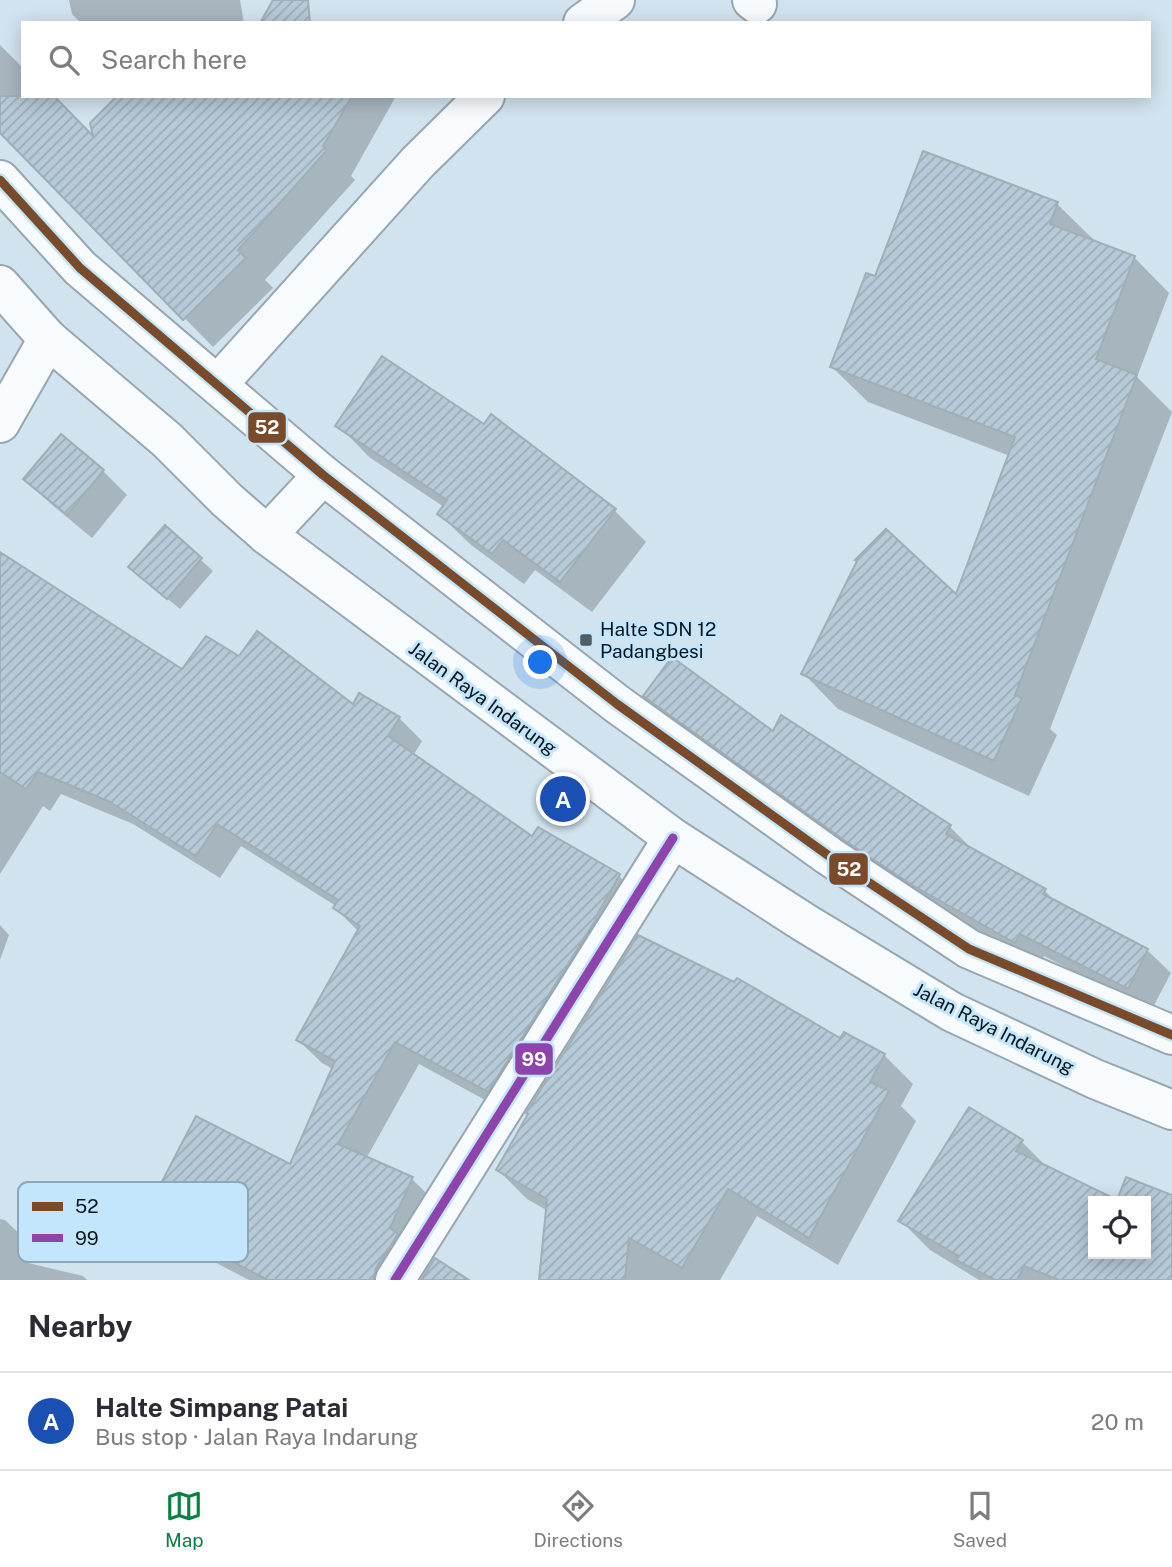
<!DOCTYPE html>
<html lang="en">
<head>
<meta charset="utf-8">
<style>
  :root { --surface:#fff; --page:#f2f2f3; --text:#2b2b33; --muted:#7c7c81; --line:#e1e1e2; --accent:#0b8043 }
  body { margin:0; font-family:"Public Sans",sans-serif; background:var(--page); color:var(--text) }
  .controls { position:absolute; right:21px; bottom:21px; display:grid; overflow:hidden; border-radius:0px; box-shadow:0 4px 18px #0003 }
  .controls button { width:63px; height:63px; display:grid; place-items:center; padding:0; border:0; border-bottom:2px solid var(--line); background:var(--surface); color:var(--text); font:35px sans-serif }
  .you { position:absolute; left:541px; top:663px; width:24px; height:24px; margin:-18px; border:5px solid #fff; border-radius:50%; background:#1a73e8; box-shadow:0 0 0 10px #1a73e833 }
  .badge { display:grid; place-items:center; width:46px; height:46px; border-radius:50%; background:var(--accent); color:#fff; font-size:23px; font-weight:700 }
  .pin { position:absolute; translate:-50% -50%; border:4px solid #fff; box-shadow:0 2px 7px #0006 }
  .list { margin:0; padding:0; list-style:none }
  h2 { display:flex; justify-content:space-between; align-items:center; height:91px; margin:0; padding:0 28px; font-size:30px }
  h2 small { font-size:23px; font-weight:400; color:var(--muted) }
  .list li { display:grid; grid-template-columns:46px 1fr auto; gap:21px; align-items:center; box-sizing:border-box; height:98px; padding:0 28px; border-top:2px solid var(--line) }
  .list b { display:block; font-size:26px; white-space:nowrap }
  .list p { margin:0; font-size:23px; white-space:nowrap; color:var(--muted) }
  .list em { font-size:23px; font-style:normal; color:var(--muted) }
  .icon { flex:none; width:38px; height:38px; fill:none; stroke:currentColor; stroke-width:2; stroke-linecap:round; stroke-linejoin:round }
  .map { position:relative; flex:none; width:1172px; height:1280px; overflow:hidden }
  .search { position:absolute; background:var(--surface); box-shadow:0 4px 18px #0003; left:21px; right:21px; top:21px; height:77px; display:flex; align-items:center; gap:18px; box-sizing:border-box; padding:0 24px; border-radius:0px; color:var(--muted); font-size:26px }
  .sheet { height:189px; background:var(--surface) }
  nav { display:flex; justify-content:space-around; align-items:center; box-sizing:border-box; height:98px; border-top:2px solid var(--line); background:var(--surface); font-size:19px; color:var(--muted) }
  nav a { display:grid; justify-items:center; gap:4px }
  nav .on { color:var(--accent) }
  .map>svg:first-child { display:block }
  .shadow { fill:#0003 }
  .building { fill:url(#building-hatch); stroke:#a0aeb6; stroke-width:2; fill-rule:evenodd }
  .lines { fill:none; stroke-linecap:round; stroke-linejoin:round }
  .minor-casing { stroke:#98a6b0; stroke-width:42 }
  .highway-casing { stroke:#98a6b0; stroke-width:42 }
  .minor { stroke:#f8fbfd; stroke-width:38 }
  .highway { stroke:#f8fbfd; stroke-width:38 }
  .bus-1-casing { stroke:#c4e6fc; stroke-width:14 }
  .bus-2-casing { stroke:#c4e6fc; stroke-width:14 }
  .bus-1 { stroke:#7a4b2a; stroke-width:9 }
  .bus-2 { stroke:#8e44ad; stroke-width:9 }
  .poi-dot { fill:#4e5d66; stroke:#c4e6fc; stroke-width:2.5 }
  .labels { text-anchor:middle; stroke-width:6; stroke-linejoin:round; paint-order:stroke }
  .poi-label { font-size:19px; fill:#08151c; stroke:#c4e6fc; text-anchor:start }
  .street-label { font-size:19px; fill:#08151c; stroke:#c4e6fc }
  .key { fill:#c4e6fc; stroke:#8ca7b9; stroke-width:2 }
  .key-label { font-size:19px; fill:#08151c }
  .line-badge { stroke:#c4e6fc; stroke-width:2.5 }
  .badge-label { font-size:19px; text-anchor:middle; font-weight:bold; fill:#fff }
</style>
</head>
<body>
<div class="map">
<svg width="1172" height="1280" viewBox="0 0 1172 1280">
  <defs>
    <pattern id="building-hatch" width="6" height="6" patternUnits="userSpaceOnUse" patternTransform="scale(1.75)"><rect width="6" height="6" fill="#b6c9d6"/><path d="M-1 1l2-2M0 6l6-6M5 7l2-2" fill="none" stroke="#9bacb7"/></pattern>
  </defs>
  <rect width="100%" height="100%" fill="#d1e3ef"/>
  <g class="shadow">
    <polygon points="69,0 240,0 244,23 81,23 72,14"/>
    <polygon points="0,45 23,68 23,96 95,141 220,96 396,96 351,176 355,180 265,280 273,288 213,347 0,130"/>
    <polygon points="1057,204 1093,239 1092,241 1134,257 1169,293 1137,377 1172,412 1050,729 1057,735 1029,796 838,709 803,673 957,597 1010,456 868,402 832,367 876,279"/>
    <polygon points="491,417 615,511 646,542 592,612 535,570 524,584 471,545 439,514 444,507 369,457 338,425 484,426"/>
    <polygon points="103,471 127,495 92,538 50,503 26,479"/>
    <polygon points="165,527 213,571 180,609 143,579"/>
    <polygon points="0,554 182,672 240,659 353,706 399,718 422,741 413,756 533,838 538,829 619,876 642,899 511,1114 419,1064 366,1159 412,1179 435,1202 407,1280 249,1280 170,1239 146,1216 291,1167 333,1069 322,1063 298,1040 359,932 335,908 336,906 241,846 220,878 133,824 61,794 50,811 43,806 0,874"/>
    <polygon points="646,696 774,734 781,718 950,827 973,850 1045,891 1059,905 1147,950 1171,973 1151,1011 1044,956 1039,965 938,908 867,861 669,719"/>
    <polygon points="0,925 9,935 0,960"/>
    <polygon points="841,1041 884,1055 913,1084 901,1106 916,1121 838,1265 757,1216 720,1280 540,1280 548,1211 527,1199 498,1170"/>
    <polygon points="969,1109 1022,1142 1050,1170 1115,1201 1093,1201 1093,1254 1146,1254 1146,1201 1119,1201 1127,1180 1172,1196 1172,1280 979,1280 930,1250 900,1220"/>
    <polygon points="0,1219 5,1220 29,1243 28,1263 83,1276 87,1280 0,1280"/>
  </g>
  <g class="building">
    <polygon points="273,0 308,0 310,23 260,23"/>
    <polygon points="0,96 54,96 93,136 90,123 117,96 352,96 323,146 327,150 238,250 246,258 183,320 0,133"/>
    <polygon points="923,151 1058,202 1050,224 1135,256 1096,359 1137,375 1015,695 1022,698 994,761 801,674 857,561 855,560 886,529 956,594 1015,437 830,367 866,273 875,276"/>
    <polygon points="382,356 484,424 491,414 616,509 560,582 503,540 492,554 437,514 447,500 335,426"/>
    <polygon points="61,434 104,470 67,515 23,479"/>
    <polygon points="165,525 202,558 167,599 128,567"/>
    <polygon points="0,552 182,669 206,636 239,656 257,631 353,704 359,693 400,717 388,736 532,836 538,827 620,874 597,915 598,916 488,1092 395,1042 338,1144 413,1177 390,1228 398,1234 376,1268 373,1280 268,1280 144,1216 196,1116 290,1164 335,1061 296,1040 360,926 333,908 338,900 217,824 196,856 108,801 38,772 26,789 0,772"/>
    <polygon points="672,657 773,731 781,715 951,825 946,834 1046,889 1043,894 1148,949 1128,989 1020,934 1015,943 912,885 841,838 643,696"/>
    <polygon points="638,935 734,982 737,978 840,1038 844,1032 885,1054 870,1082 889,1091 809,1238 728,1189 682,1268 629,1238 625,1280 539,1280 547,1199 496,1170 528,1114 526,1113"/>
    <path d="M969,1107L1023,1140L1016,1151L1117,1200L1126,1177L1172,1195V1280H1059L1024,1266L1017,1280H995L956,1260L959,1256L898,1221ZM1093,1201H1146V1254H1093Z"/>
    <polygon points="435,1258 469,1280 421,1280"/>
  </g>
  <g class="lines">
    <defs>
      <g id="minor">
        <polyline points="752,0 757,4"/>
        <polyline points="583,23 615,0"/>
        <polyline points="218,384 418,162 485,96"/>
        <polyline points="0,423 48,339"/>
        <polyline points="395,1280 673,838"/>
      </g>
      <g id="highway">
        <polyline points="0,180 80,268 323,475 617,704 829,856 969,949 1172,1035"/>
        <polyline points="0,285 48,339 167,440 227,500 267,535 673,838 805,923 952,1012 1095,1079 1172,1110"/>
        <polyline points="267,535 323,475"/>
      </g>
    </defs>
    <use href="#minor" class="minor-casing"/>
    <use href="#highway" class="highway-casing"/>
    <use href="#minor" class="minor"/>
    <use href="#highway" class="highway"/>
    <defs>
      <polyline id="bus-1" points="0,180 80,268 323,475 617,704 829,856 969,949 1172,1035"/>
      <polyline id="bus-2" points="395,1280 673,838"/>
    </defs>
    <use href="#bus-1" class="bus-1-casing"/>
    <use href="#bus-2" class="bus-2-casing"/>
    <use href="#bus-1" class="bus-1"/>
    <use href="#bus-2" class="bus-2"/>
  </g>
  <rect class="poi-dot" x="579" y="633" width="14" height="14" rx="3.5"/>
  <g class="labels">
    <g class="poi-label">
      <text x="600" y="636">Halte SDN 12<tspan x="600" dy="22">Padangbesi</tspan></text>
    </g>
    <g class="street-label">
      <text transform="translate(483 698) rotate(36)" y="7">Jalan Raya Indarung</text>
      <text transform="translate(994 1028) rotate(27)" y="7">Jalan Raya Indarung</text>
    </g>
  </g>
  <rect x="18" y="1182" width="230" height="80" rx="10" class="key"/>
  <rect x="32" y="1202" width="31" height="9" fill="#7a4b2a"/>
  <rect x="32" y="1234" width="31" height="8" fill="#8e44ad"/>
  <g class="key-label">
    <text x="75" y="1213">52</text>
    <text x="75" y="1245">99</text>
  </g>
  <g class="line-badge">
    <rect x="247" y="411" width="40" height="33" rx="7" fill="#7a4b2a"/>
    <rect x="828" y="852" width="41" height="34" rx="7" fill="#7a4b2a"/>
    <rect x="514" y="1042" width="40" height="34" rx="7" fill="#8e44ad"/>
  </g>
  <g class="badge-label">
    <text x="267" y="434">52</text>
    <text x="849" y="876">52</text>
    <text x="534" y="1066">99</text>
  </g>
</svg>
<div class="controls">
<button><svg class="icon" aria-label="locate" viewBox="0 0 24 24"><circle cx="12" cy="12" r="6"/><path d="M12 2v4M12 18v4M2 12h4M18 12h4"/></svg></button>
</div>
<div class="you"></div>
<div class="pin badge" style="left:563px;top:799px;background:#1a4fb4">A</div>
<div class="search"><svg class="icon" aria-label="search" viewBox="0 0 24 24"><circle cx="10" cy="10" r="6"/><path d="M15 15l6 6"/></svg>Search here</div>
</div>
<section class="sheet">
<h2>Nearby<small></small></h2>
<ul class="list">
<li><span class="badge" style="background:#1a4fb4">A</span><div><b>Halte Simpang Patai</b><p>Bus stop · Jalan Raya Indarung</p></div><em>20 m</em></li>
</ul>
</section>
<nav>
<a class="on"><svg class="icon" aria-label="map" viewBox="0 0 24 24"><path d="M3 6l6-2 6 2 6-2v14l-6 2-6-2-6 2zM9 4v14M15 6v14"/></svg>Map</a>
<a><svg class="icon" aria-label="directions" viewBox="0 0 24 24"><path d="M12 3l9 9-9 9-9-9zM9 14v-3h6M13 9l2 2-2 2"/></svg>Directions</a>
<a><svg class="icon" aria-label="saved" viewBox="0 0 24 24"><path d="M7 4h10v16l-5-4-5 4z"/></svg>Saved</a>
</nav>
</body>
</html>
